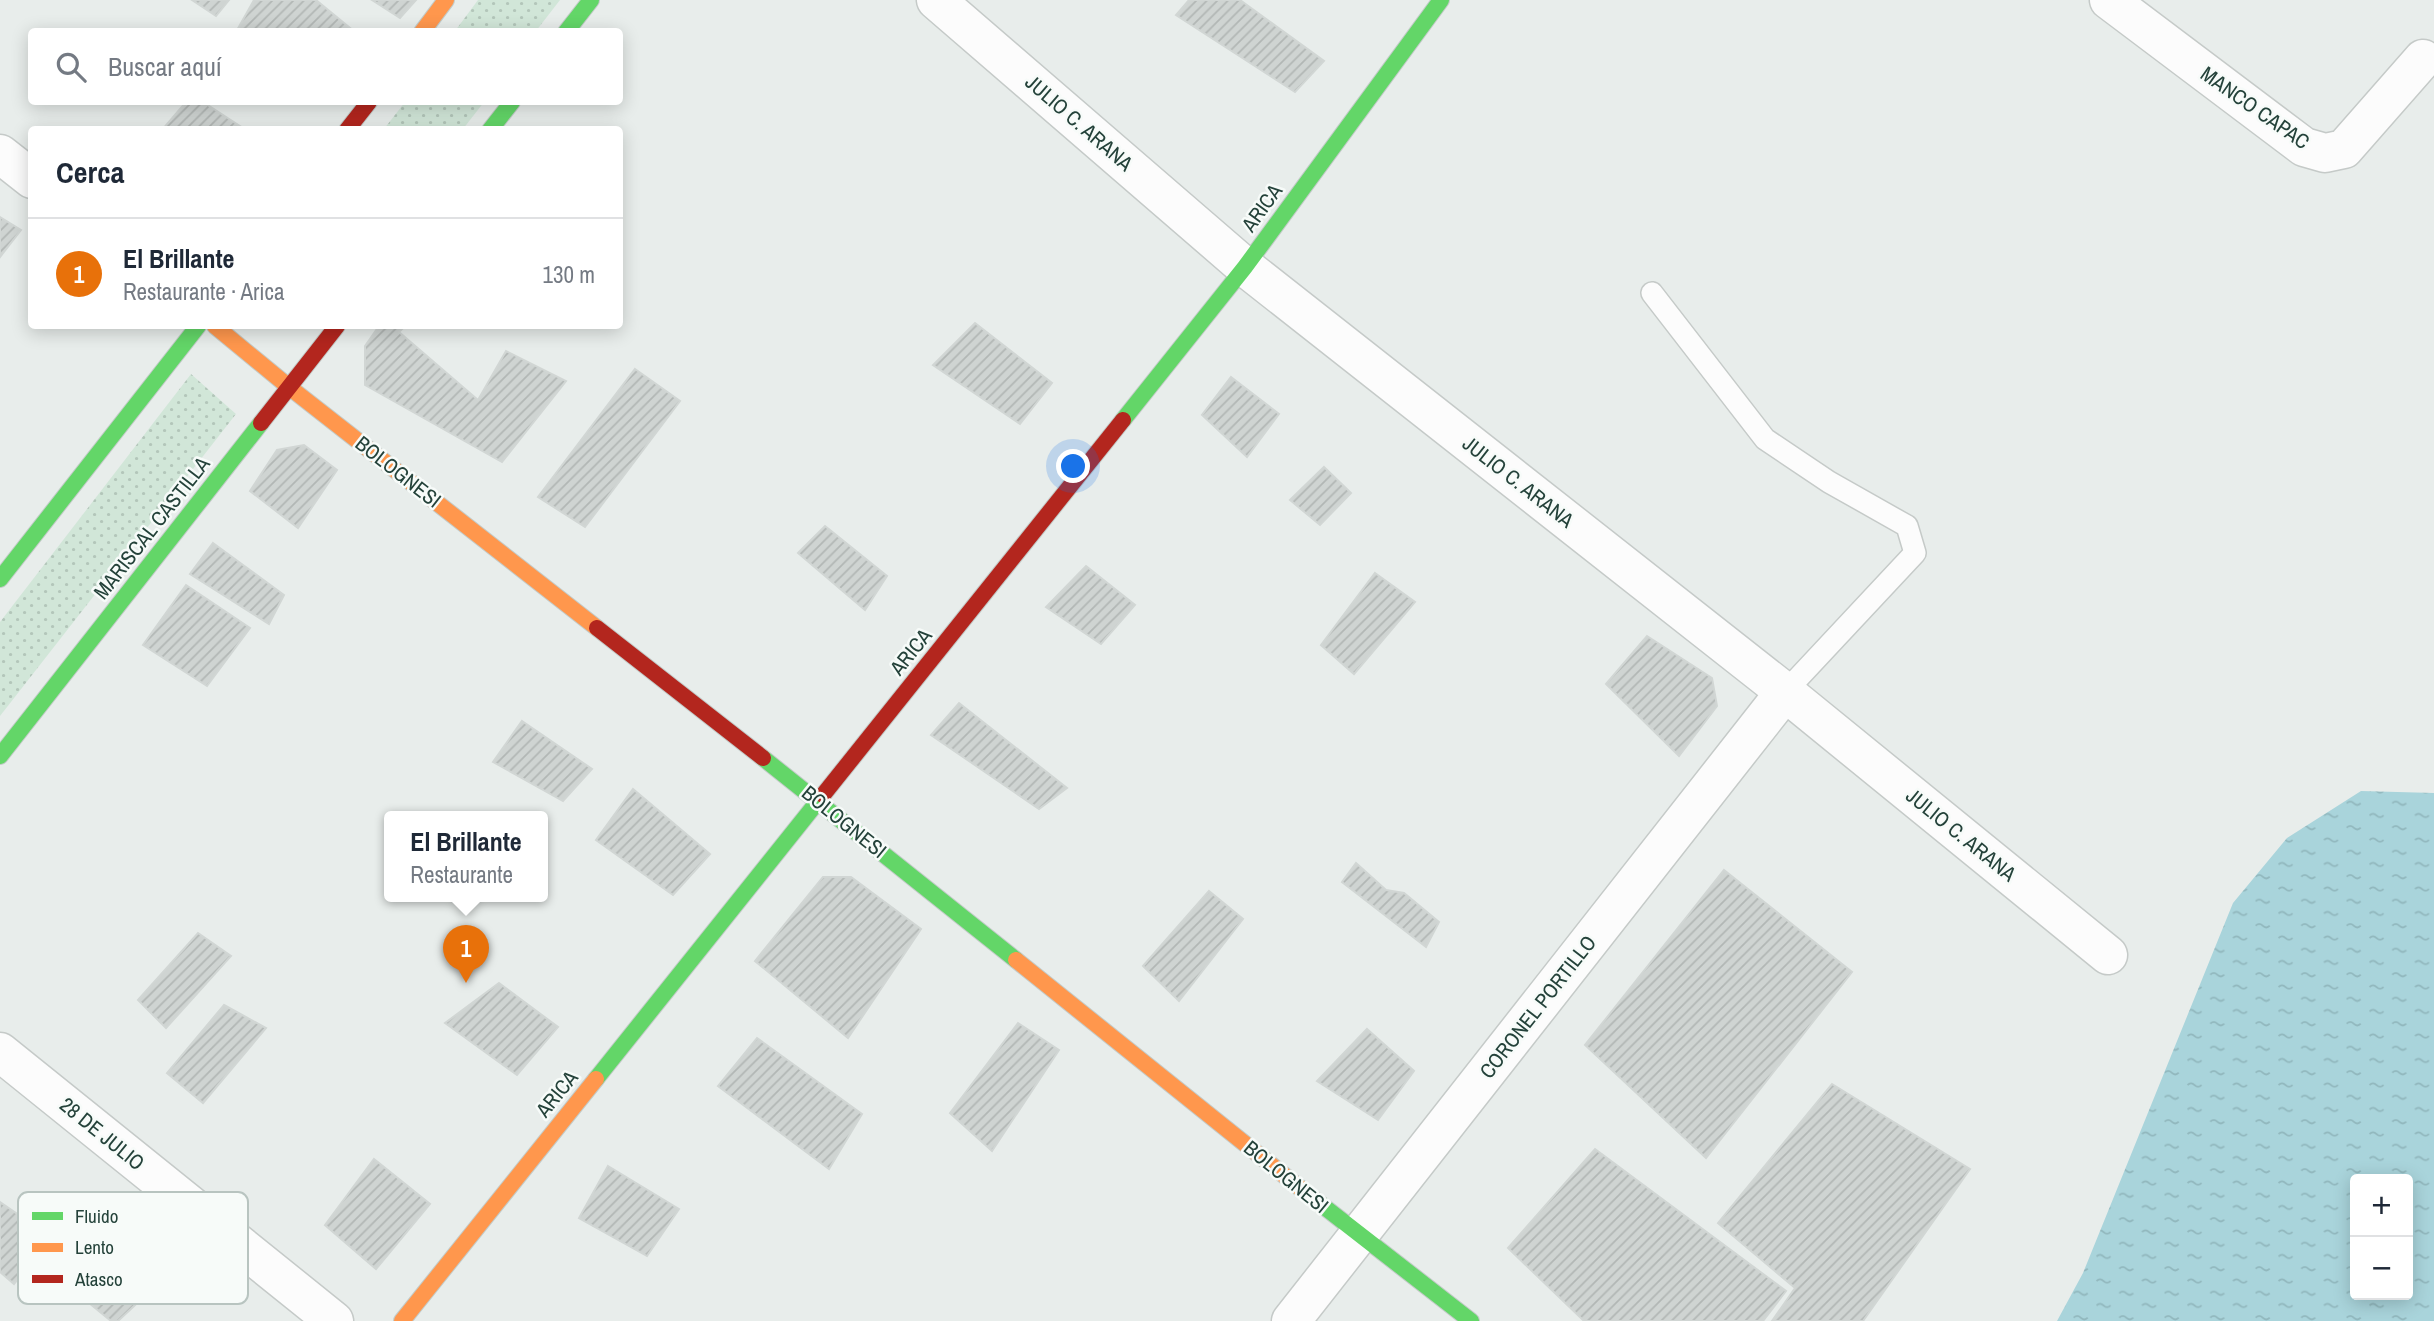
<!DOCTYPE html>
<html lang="es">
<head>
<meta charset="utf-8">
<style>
  :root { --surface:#fff; --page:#f2f2f3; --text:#1f2937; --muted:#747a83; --line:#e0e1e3; --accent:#697e78 }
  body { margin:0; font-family:"Archivo Narrow",sans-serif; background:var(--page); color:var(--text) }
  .controls { position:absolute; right:21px; bottom:21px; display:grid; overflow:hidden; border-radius:7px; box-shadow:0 4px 18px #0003 }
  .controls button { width:63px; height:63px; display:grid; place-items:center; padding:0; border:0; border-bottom:2px solid var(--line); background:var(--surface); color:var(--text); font:35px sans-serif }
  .you { position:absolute; left:1074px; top:467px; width:24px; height:24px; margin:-18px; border:5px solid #fff; border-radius:50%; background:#1a73e8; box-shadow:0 0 0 10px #1a73e833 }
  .badge { display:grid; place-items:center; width:46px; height:46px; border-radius:50%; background:var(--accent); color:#fff; font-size:23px; font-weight:700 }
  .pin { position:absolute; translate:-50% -58px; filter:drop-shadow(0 2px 4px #0008) }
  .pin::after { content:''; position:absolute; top:37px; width:24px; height:21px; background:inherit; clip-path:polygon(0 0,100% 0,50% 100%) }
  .popup { position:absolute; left:384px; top:811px; width:164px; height:91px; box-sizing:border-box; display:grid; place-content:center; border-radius:7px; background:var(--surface); filter:drop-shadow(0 2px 5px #0005); font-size:23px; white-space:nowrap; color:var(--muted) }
  .popup b { font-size:26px; color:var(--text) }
  .popup::after { content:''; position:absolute; left:50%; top:100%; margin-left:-14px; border:14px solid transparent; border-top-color:var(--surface) }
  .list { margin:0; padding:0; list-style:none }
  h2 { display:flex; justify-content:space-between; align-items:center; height:91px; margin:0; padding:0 28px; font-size:30px }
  h2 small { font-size:23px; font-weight:400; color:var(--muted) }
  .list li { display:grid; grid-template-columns:46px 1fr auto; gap:21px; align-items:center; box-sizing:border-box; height:112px; padding:0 28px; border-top:2px solid var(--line) }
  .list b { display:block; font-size:26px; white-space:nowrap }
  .list p { margin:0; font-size:23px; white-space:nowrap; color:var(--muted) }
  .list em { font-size:23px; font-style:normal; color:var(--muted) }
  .icon { flex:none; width:38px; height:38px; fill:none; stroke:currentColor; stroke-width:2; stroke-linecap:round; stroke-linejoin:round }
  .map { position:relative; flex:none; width:2434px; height:1321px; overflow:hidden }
  .search { position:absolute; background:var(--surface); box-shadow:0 4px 18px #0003; left:28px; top:28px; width:595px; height:77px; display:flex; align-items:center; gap:18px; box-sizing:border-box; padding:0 24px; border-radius:7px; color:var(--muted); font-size:26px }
  .panel { position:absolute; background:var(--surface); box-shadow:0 4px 18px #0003; left:28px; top:126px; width:595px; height:203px; border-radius:7px }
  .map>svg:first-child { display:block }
  .green { fill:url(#green-dots) }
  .water { fill:url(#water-ripples); fill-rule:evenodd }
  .building { fill:url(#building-hatch); stroke:#d1d6d4; stroke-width:2 }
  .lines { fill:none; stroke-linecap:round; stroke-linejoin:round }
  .lane-casing { stroke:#c5cac8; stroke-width:24 }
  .street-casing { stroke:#c5cac8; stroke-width:41 }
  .fast-casing { stroke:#c3cbc8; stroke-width:18 }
  .slow-casing { stroke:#c3cbc8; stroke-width:18 }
  .jam-casing { stroke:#c3cbc8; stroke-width:18 }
  .lane { stroke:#fcfcfc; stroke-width:21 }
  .street { stroke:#fcfcfc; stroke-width:38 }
  .fast { stroke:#63d668; stroke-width:16 }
  .slow { stroke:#ff974d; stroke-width:16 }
  .jam { stroke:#b3261e; stroke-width:16 }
  .labels { text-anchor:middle; stroke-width:5; stroke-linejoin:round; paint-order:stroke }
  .street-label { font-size:21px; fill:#24423a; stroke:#f7fbf9 }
  .key { fill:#f7fbf9; stroke:#b8c4c0; stroke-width:2 }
  .key-label { font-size:19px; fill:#24423a }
</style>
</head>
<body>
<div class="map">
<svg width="2434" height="1321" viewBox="0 0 2434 1321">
  <defs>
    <pattern id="green-dots" width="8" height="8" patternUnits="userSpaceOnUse" patternTransform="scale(1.75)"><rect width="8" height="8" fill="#d1e6d8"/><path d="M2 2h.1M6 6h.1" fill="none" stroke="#b3c6ba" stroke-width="1.8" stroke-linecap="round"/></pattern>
    <pattern id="water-ripples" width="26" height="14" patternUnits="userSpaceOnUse" patternTransform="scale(1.75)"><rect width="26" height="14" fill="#a9d4db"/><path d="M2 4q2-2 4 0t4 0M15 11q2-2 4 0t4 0" fill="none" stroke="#91b7bd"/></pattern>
    <pattern id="building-hatch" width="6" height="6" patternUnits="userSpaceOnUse" patternTransform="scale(1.75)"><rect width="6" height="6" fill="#cfd4d2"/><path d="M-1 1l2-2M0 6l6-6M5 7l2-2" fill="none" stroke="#b2b7b5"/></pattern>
  </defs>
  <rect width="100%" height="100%" fill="#e8edeb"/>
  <g class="green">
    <polygon points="478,0 560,0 536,31 455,31"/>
    <polygon points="405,102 484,102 463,129 384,129"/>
    <polygon points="191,374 236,414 0,716 0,622"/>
  </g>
  <path class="water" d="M2361,791L2434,793V1321H2057L2083,1273L2233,903L2287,838ZM2355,1179H2408V1295H2355Z"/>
  <g class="building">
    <polygon points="192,0 229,0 216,16"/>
    <polygon points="254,0 316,0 355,32 236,32"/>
    <polygon points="372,0 416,0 400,18"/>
    <polygon points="1189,0 1240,0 1324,61 1295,92 1176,15"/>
    <polygon points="186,102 203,102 246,130 162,130"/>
    <polygon points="0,217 21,230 0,257"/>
    <polygon points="975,323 1052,383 1020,424 933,365"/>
    <polygon points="379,326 405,326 399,332 478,400 506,351 566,381 502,462 365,385 365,346"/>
    <polygon points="635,369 680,401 585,527 538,497"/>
    <polygon points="1231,377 1279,414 1247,457 1202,415"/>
    <polygon points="304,445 337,470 298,528 250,491 277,450"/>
    <polygon points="1324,467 1351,493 1320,525 1290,500"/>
    <polygon points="825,526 887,576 865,610 798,553"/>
    <polygon points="213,543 284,595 269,624 190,574"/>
    <polygon points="1086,566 1135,605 1101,644 1046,607"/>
    <polygon points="1375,573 1415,602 1354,674 1321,645"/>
    <polygon points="186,585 250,628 207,686 143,645"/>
    <polygon points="1647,636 1712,678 1717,706 1679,756 1606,684"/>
    <polygon points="959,703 1067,788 1039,809 931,735"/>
    <polygon points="522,721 592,769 563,801 493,762"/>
    <polygon points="633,789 710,854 673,895 596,840"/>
    <polygon points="1356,863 1386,890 1404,893 1439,922 1426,947 1342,882"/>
    <polygon points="1724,870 1852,972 1706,1158 1585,1045"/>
    <polygon points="823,877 851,877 921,929 848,1038 755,961"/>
    <polygon points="1209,891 1243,919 1179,1001 1143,966"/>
    <polygon points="198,933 231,956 166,1028 138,1000"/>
    <polygon points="499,983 558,1027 517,1075 445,1023"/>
    <polygon points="224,1005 266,1028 203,1103 167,1073"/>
    <polygon points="1018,1023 1059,1050 992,1151 950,1113"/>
    <polygon points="1367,1029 1414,1071 1378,1120 1317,1081"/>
    <polygon points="757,1038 862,1114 829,1169 718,1086"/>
    <polygon points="1832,1084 1970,1169 1863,1321 1772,1321 1795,1288 1718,1223"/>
    <polygon points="1595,1149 1786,1291 1763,1321 1584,1321 1508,1248"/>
    <polygon points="374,1159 430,1204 376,1269 325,1225"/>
    <polygon points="608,1166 679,1209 647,1256 579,1218"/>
    <polygon points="0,1202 51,1237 14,1284 0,1272"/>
    <polygon points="121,1234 164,1259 163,1279 118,1321 111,1321 77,1293"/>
  </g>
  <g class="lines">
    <defs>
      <polyline id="lane" points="1652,293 1765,439 1829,482 1907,526 1915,553 1785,692"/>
      <g id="street">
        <polyline points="936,0 1245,267 1785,692 2108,955"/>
        <polyline points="2109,0 2304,147 2325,153 2344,149 2423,59"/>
        <polyline points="0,154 32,179"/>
        <polyline points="0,1052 334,1321"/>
        <polyline points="1291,1321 1785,692"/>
      </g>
      <g id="fast">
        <polyline points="566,32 591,0"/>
        <polyline points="490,130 512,102"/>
        <polyline points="1123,420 1245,267 1441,0"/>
        <polyline points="0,579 198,326"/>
        <polyline points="0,756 261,423"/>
        <polyline points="763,758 1016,960"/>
        <polyline points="596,1079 823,795"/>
        <polyline points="1300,1188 1471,1321"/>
      </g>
      <g id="slow">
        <polyline points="422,32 446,0"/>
        <polyline points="215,326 289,387 597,628"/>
        <polyline points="1016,960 1300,1188"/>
        <polyline points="402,1321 596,1079"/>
      </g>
      <g id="jam">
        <polyline points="347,130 369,102"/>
        <polyline points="261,423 337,326"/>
        <polyline points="597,628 763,758"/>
        <polyline points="823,795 1123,420"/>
      </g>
    </defs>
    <use href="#lane" class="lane-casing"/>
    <use href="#street" class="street-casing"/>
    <use href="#fast" class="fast-casing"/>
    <use href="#slow" class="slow-casing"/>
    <use href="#jam" class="jam-casing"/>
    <use href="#lane" class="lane"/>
    <use href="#street" class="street"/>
    <use href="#fast" class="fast"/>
    <use href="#slow" class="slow"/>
    <use href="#jam" class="jam"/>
  </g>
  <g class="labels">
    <g class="street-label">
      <text transform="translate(2255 108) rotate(35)" y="7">MANCO CAPAC</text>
      <text transform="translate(1079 123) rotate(41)" y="7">JULIO C. ARANA</text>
      <text transform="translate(1262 208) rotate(-54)" y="7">ARICA</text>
      <text transform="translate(398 472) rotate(38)" y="7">BOLOGNESI</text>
      <text transform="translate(1518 482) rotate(38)" y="7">JULIO C. ARANA</text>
      <text transform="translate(152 528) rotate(-52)" y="7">MARISCAL CASTILLA</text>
      <text transform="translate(911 652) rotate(-51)" y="7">ARICA</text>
      <text transform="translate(844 822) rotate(39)" y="7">BOLOGNESI</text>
      <text transform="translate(1961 835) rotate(39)" y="7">JULIO C. ARANA</text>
      <text transform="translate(1538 1007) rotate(-52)" y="7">CORONEL PORTILLO</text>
      <text transform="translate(557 1094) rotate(-51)" y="7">ARICA</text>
      <text transform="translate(102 1134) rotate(39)" y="7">28 DE JULIO</text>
      <text transform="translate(1286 1177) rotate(39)" y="7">BOLOGNESI</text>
    </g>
  </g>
  <rect x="18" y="1192" width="230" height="112" rx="10" class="key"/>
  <rect x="32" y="1212" width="31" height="8" fill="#63d668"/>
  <rect x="32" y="1243" width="31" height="9" fill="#ff974d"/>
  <rect x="32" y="1275" width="31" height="8" fill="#b3261e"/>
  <g class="key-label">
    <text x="75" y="1223">Fluido</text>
    <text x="75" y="1254">Lento</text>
    <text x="75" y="1286">Atasco</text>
  </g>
</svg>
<div class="controls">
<button>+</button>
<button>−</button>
</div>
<div class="you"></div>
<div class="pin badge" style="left:466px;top:983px;background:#e8710a">1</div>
<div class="popup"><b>El Brillante</b>Restaurante</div>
<div class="search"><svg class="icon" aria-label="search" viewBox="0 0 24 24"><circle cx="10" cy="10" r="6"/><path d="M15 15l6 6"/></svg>Buscar aquí</div>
<section class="panel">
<h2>Cerca<small></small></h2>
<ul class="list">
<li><span class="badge" style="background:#e8710a">1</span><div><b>El Brillante</b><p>Restaurante · Arica</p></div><em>130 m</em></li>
</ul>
</section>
</div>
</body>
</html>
